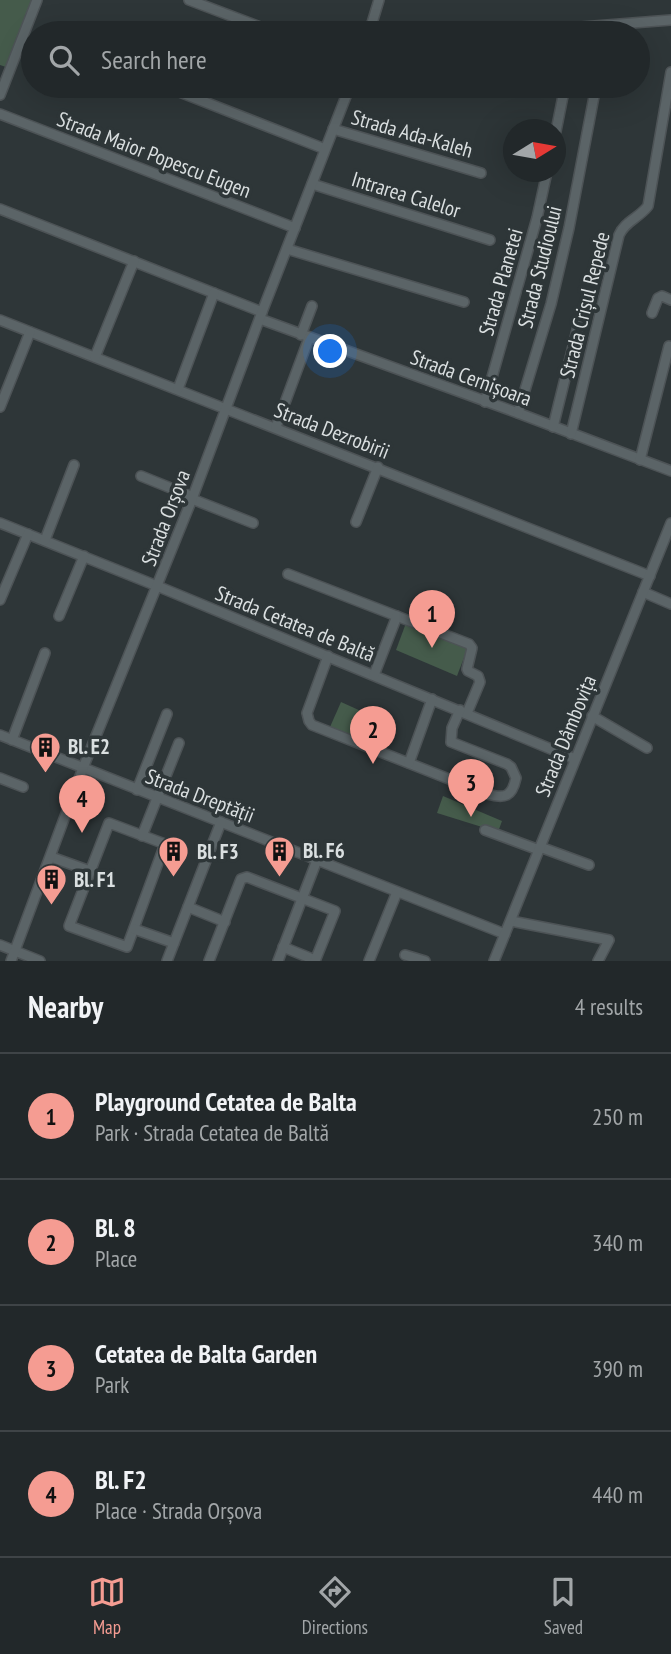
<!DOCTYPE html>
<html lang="en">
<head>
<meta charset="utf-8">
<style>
  :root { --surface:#22282a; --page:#2e3436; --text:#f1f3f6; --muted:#a2a6a8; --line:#3f4447; --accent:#f59c92 }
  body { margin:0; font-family:"PT Sans Narrow",sans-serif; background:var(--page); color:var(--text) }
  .compass { position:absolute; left:503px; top:119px; width:63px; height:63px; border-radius:50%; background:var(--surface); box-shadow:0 7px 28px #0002; rotate:79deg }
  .you { position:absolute; left:331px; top:352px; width:24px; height:24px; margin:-18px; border:5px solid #fff; border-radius:50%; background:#1a73e8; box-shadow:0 0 0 10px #1a73e833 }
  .badge { display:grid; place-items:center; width:46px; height:46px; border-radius:50%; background:var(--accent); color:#111; font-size:23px; font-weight:700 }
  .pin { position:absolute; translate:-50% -58px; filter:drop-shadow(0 2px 4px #0008) }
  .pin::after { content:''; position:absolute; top:37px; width:24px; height:21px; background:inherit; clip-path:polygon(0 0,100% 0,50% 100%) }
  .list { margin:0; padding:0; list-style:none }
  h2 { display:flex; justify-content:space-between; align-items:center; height:91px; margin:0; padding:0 28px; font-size:30px }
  h2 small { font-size:23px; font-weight:400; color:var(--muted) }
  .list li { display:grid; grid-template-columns:46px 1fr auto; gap:21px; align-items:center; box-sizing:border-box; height:126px; padding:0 28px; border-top:2px solid var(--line) }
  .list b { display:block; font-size:26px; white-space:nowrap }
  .list p { margin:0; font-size:23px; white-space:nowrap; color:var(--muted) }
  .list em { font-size:23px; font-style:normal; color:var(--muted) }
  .icon { flex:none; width:38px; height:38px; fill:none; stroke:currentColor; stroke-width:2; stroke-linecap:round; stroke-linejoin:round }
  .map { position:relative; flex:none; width:671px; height:961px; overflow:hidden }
  .search { position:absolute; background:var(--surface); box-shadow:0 7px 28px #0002; left:21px; right:21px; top:21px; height:77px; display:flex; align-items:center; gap:18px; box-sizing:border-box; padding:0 24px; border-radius:38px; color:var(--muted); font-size:26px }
  .sheet { height:595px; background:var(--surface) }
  nav { display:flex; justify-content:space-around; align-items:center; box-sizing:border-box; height:98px; border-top:2px solid var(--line); background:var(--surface); font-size:19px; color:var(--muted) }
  nav a { display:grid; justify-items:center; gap:4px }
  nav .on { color:var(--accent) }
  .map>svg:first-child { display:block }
  .green { fill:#455b4b }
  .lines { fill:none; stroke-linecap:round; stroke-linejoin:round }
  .minor-casing { stroke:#4d5356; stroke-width:12 }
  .minor { stroke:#5b6467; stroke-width:9 }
  .labels { text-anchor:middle; stroke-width:7; stroke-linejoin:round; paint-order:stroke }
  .street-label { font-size:21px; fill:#dadfe0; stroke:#2e3638 }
  .poi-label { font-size:21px; font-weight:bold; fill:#dadfe0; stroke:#2e3638; text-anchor:start }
</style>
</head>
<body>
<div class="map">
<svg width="671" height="961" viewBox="0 0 671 961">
  <rect width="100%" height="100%" fill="#2e3638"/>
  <g class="green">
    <polygon points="0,0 32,0 6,67 0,65"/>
    <polygon points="406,623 468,647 457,676 396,650"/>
    <polygon points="341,702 381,720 370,744 330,727"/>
    <polygon points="443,796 502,821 498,832 437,813"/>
  </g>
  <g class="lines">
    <defs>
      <g id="minor">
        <polyline points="189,0 276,33"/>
        <polyline points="369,33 379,0"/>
        <polyline points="506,33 671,20"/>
        <polyline points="164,86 325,149"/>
        <polyline points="0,95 37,0"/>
        <polyline points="0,114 295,228"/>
        <polyline points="333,129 481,173"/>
        <polyline points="556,131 565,86"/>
        <polyline points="312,184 490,240"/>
        <polyline points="0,209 262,312"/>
        <polyline points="287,249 464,302"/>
        <polyline points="652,313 658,298 662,296 671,300"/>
        <polyline points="260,319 518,413 671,471"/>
        <polyline points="0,320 650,576"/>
        <polyline points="301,335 312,306"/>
        <polyline points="95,357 134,261"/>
        <polyline points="178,389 214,293"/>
        <polyline points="485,402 537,218 547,172"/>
        <polyline points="0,407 30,332"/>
        <polyline points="518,413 551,304 569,228 596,86"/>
        <polyline points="276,427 309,338"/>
        <polyline points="553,427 578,326"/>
        <path d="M571,434L619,235C625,221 639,218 648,206L671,72"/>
        <polyline points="640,460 669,346"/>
        <polyline points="141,476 193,497"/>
        <polyline points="192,499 253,523"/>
        <polyline points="356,522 378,467"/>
        <polyline points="0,523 157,586 575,759"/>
        <polyline points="45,540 74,465"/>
        <polyline points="288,574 469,644 472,648 467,669 468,671 478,676 480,682 467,713"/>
        <polyline points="643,592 671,604"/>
        <polyline points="0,600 28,534"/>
        <polyline points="59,616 84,556"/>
        <path d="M328,656L307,713L309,721L312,725L487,794C505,799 512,797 516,778L511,767L507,764L451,742L452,728L460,710"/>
        <polyline points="374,675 397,616"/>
        <polyline points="592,716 647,748"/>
        <polyline points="0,735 505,934"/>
        <polyline points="12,740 45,653"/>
        <polyline points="409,763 432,699"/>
        <polyline points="0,778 23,787"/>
        <polyline points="137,790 167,714"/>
        <polygon points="109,823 165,844 127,947 69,926"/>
        <polyline points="485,830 539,850"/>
        <polyline points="142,836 179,743"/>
        <polyline points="540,847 589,865"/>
        <polyline points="51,857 90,871"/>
        <polyline points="188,907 225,922"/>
        <polyline points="511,921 609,940 598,961"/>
        <polyline points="134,929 174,943"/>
        <polyline points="0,945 40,961"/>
        <polyline points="283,947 315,960"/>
        <polyline points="405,955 425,961"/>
        <polyline points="11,961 83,768 192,499 262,312 350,86"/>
        <polyline points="167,961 221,822"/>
        <polyline points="209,961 241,879 247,877 335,911 315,961"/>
        <polyline points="278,961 317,860"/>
        <polyline points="369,961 397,892"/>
        <polyline points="494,961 671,523"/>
      </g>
    </defs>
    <use href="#minor" class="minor-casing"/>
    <use href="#minor" class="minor"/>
  </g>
  <defs>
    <symbol id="building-pin" viewBox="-11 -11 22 30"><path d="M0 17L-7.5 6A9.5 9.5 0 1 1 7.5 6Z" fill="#f59c92" stroke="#2e3638"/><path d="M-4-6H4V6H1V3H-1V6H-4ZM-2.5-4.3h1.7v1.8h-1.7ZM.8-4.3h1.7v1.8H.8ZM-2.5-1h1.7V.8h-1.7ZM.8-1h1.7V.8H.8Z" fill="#111"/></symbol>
  </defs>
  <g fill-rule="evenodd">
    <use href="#building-pin" x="28" y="730" width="35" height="47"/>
    <use href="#building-pin" x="262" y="834" width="35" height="47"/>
    <use href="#building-pin" x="156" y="834" width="35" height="47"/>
    <use href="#building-pin" x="34" y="862" width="35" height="47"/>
  </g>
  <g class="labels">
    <g class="street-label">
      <text transform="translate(412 134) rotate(16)" y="7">Strada Ada-Kaleh</text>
      <text transform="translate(154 155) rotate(21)" y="7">Strada Maior Popescu Eugen</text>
      <text transform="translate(406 195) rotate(17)" y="7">Intrarea Calelor</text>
      <text transform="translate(540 267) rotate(-76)" y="7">Strada Studioului</text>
      <text transform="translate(501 282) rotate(-74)" y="7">Strada Planetei</text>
      <text transform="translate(585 305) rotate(-76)" y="7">Strada Crișul Repede</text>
      <text transform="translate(471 378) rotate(20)" y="7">Strada Cernișoara</text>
      <text transform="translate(332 431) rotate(21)" y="7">Strada Dezrobirii</text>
      <text transform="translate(166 518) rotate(-69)" y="7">Strada Orșova</text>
      <text transform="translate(295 624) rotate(22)" y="7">Strada Cetatea de Baltă</text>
      <text transform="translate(566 736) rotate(-68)" y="7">Strada Dâmbovița</text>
      <text transform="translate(200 796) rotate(21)" y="7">Strada Dreptății</text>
    </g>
    <g class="poi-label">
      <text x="68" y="754">Bl. E2</text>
      <text x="303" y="858">Bl. F6</text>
      <text x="197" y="859">Bl. F3</text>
      <text x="74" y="887">Bl. F1</text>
    </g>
  </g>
</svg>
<svg class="compass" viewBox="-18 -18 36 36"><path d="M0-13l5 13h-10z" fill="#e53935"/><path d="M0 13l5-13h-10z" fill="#a2a6a8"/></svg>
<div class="you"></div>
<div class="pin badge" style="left:432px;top:648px">1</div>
<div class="pin badge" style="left:373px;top:764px">2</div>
<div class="pin badge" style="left:471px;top:817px">3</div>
<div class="pin badge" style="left:82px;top:833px">4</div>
<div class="search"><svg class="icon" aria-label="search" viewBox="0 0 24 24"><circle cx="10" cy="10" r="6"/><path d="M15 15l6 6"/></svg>Search here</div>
</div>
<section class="sheet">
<h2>Nearby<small>4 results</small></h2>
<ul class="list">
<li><span class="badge">1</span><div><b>Playground Cetatea de Balta</b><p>Park · Strada Cetatea de Baltă</p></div><em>250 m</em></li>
<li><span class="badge">2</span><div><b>Bl. 8</b><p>Place</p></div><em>340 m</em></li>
<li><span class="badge">3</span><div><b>Cetatea de Balta Garden</b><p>Park</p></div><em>390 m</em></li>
<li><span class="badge">4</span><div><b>Bl. F2</b><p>Place · Strada Orșova</p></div><em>440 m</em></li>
</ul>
</section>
<nav>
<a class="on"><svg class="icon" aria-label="map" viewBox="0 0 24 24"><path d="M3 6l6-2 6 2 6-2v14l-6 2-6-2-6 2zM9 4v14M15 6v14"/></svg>Map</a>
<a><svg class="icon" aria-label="directions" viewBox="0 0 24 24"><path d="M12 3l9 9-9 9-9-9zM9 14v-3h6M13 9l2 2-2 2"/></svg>Directions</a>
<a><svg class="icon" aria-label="saved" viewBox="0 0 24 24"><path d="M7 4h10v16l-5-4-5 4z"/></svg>Saved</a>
</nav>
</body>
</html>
